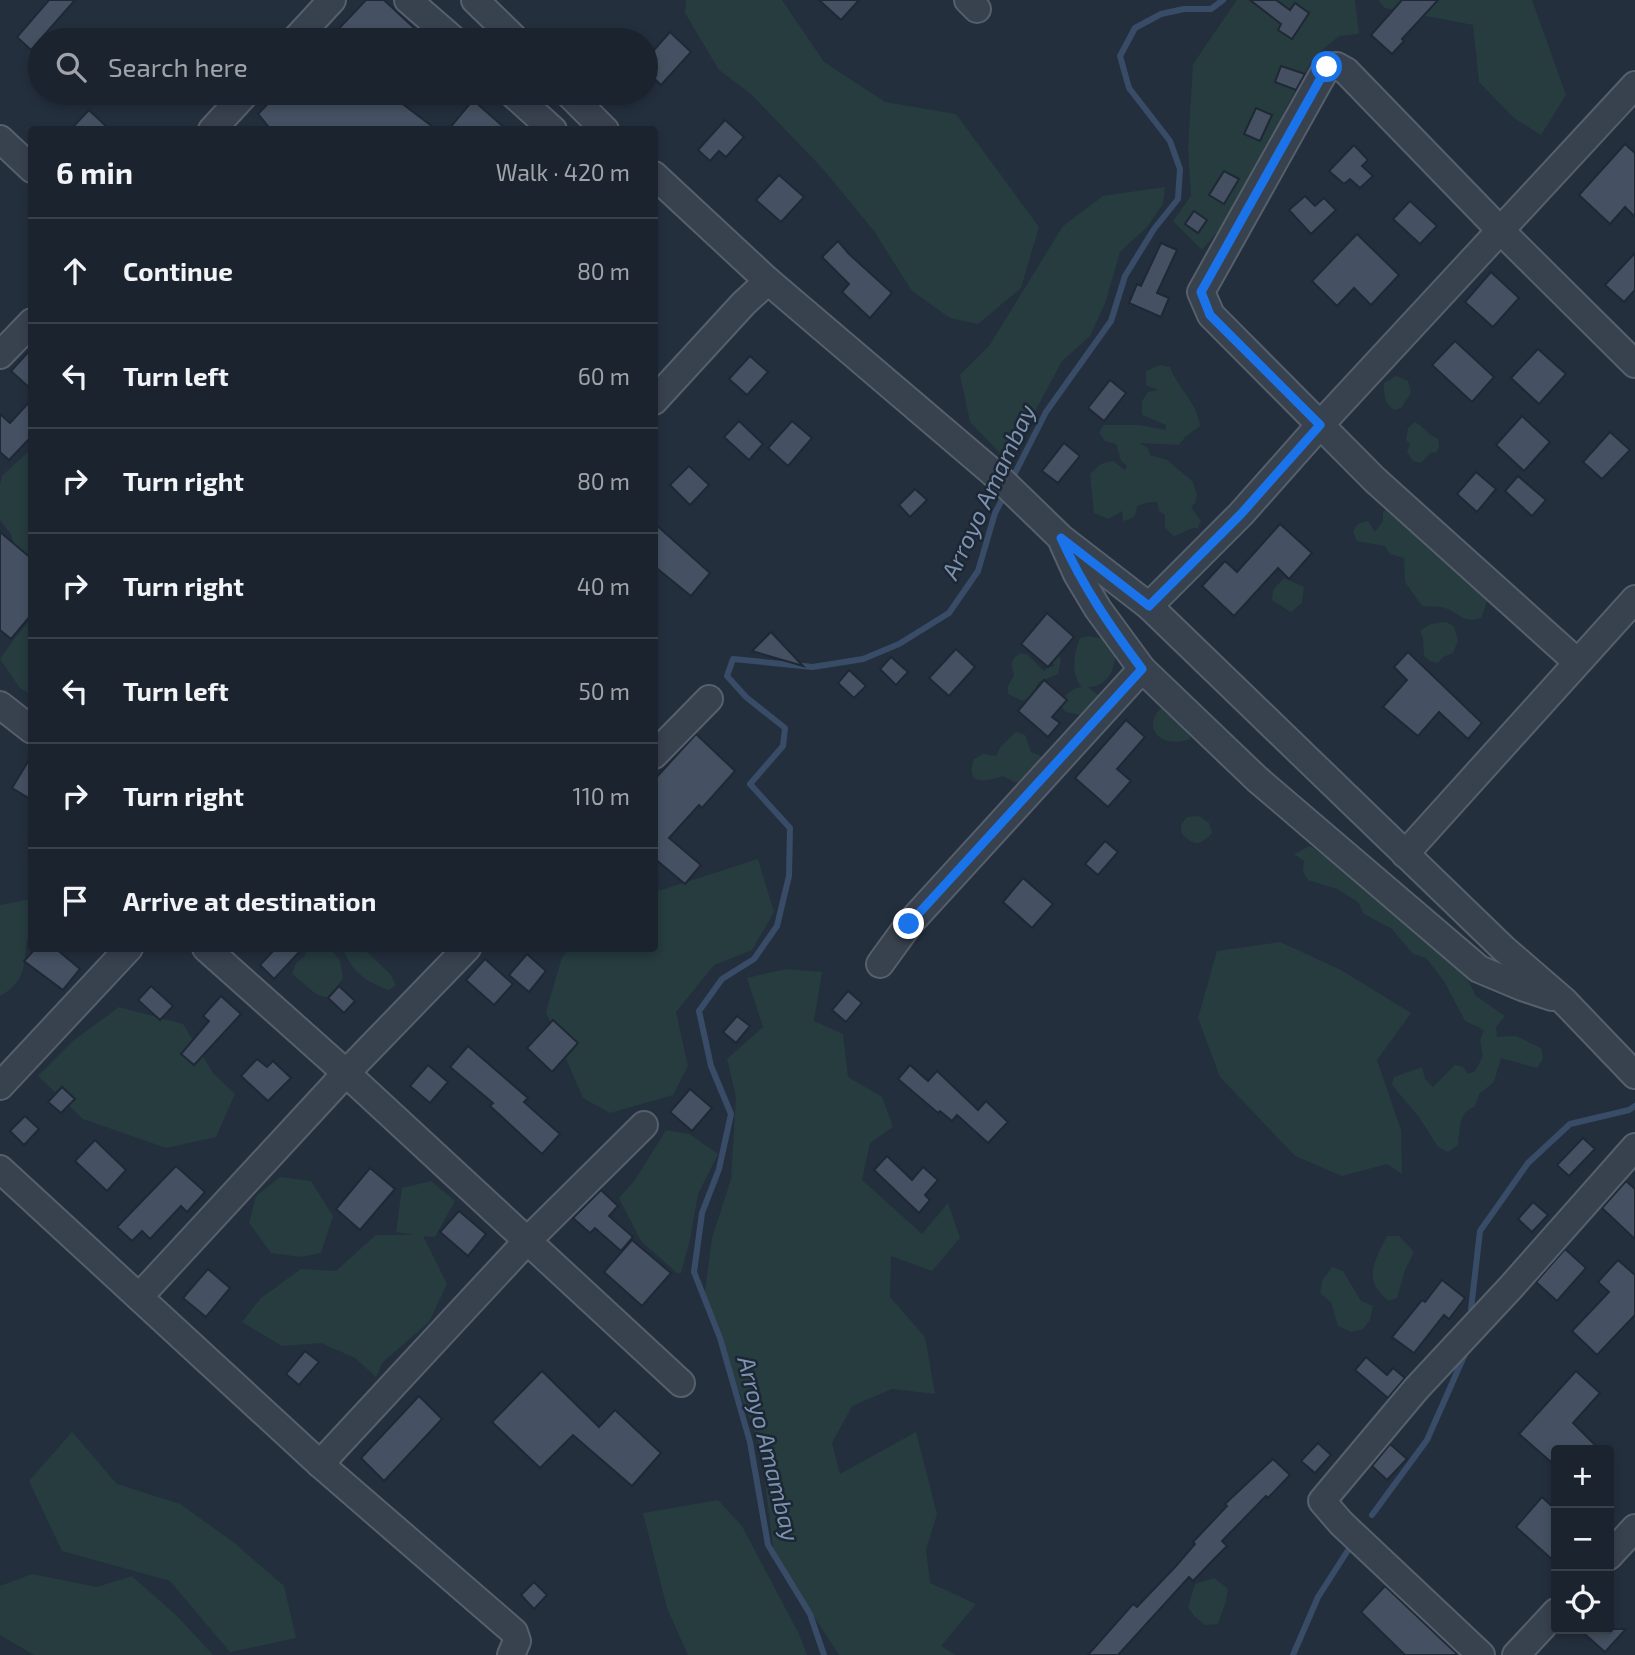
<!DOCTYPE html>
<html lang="en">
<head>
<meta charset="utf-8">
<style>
  :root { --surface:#1b232e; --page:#282f3a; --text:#f1f3f6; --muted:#a0a4aa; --line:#39404a }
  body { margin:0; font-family:"Exo 2",sans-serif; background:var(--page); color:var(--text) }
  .controls { position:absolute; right:21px; bottom:21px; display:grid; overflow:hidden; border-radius:7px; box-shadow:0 4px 10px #0003 }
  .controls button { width:63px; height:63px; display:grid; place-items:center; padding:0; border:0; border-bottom:2px solid var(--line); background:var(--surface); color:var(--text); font:35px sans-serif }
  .stop { position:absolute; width:21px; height:21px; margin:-16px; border:5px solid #1a73e8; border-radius:50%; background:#fff }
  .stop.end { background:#1a73e8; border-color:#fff; box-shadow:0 2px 7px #0008 }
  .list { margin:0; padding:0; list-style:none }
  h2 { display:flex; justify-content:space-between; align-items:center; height:91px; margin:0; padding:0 28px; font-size:30px }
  h2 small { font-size:23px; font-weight:400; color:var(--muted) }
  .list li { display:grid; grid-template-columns:46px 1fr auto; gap:21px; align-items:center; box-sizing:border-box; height:105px; padding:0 28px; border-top:2px solid var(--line) }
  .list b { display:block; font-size:26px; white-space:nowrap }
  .list em { font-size:23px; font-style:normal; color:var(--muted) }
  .icon { flex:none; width:38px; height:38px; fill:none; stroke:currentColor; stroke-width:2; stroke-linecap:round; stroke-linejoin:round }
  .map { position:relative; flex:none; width:1635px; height:1655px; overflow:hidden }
  .search { position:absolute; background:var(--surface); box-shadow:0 4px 10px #0003; left:28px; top:28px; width:630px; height:77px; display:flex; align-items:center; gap:18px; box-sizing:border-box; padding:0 24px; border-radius:38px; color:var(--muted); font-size:26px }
  .panel { position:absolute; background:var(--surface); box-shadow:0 4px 10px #0003; left:28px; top:126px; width:630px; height:826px; border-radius:7px }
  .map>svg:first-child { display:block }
  .green { fill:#263c3f }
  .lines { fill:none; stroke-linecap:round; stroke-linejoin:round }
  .stream { stroke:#394c67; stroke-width:6 }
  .building { fill:#455162; stroke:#1f2835; stroke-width:2 }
  .minor-casing { stroke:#565f6c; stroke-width:30 }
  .minor { stroke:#38414e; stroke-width:26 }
  .route { stroke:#1a73e8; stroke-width:9 }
  .labels { text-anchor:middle; stroke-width:5; stroke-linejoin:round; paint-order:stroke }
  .water-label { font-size:24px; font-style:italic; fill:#7c92b1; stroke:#1d2633 }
</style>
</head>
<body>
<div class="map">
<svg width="1635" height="1655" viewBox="0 0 1635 1655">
  <rect width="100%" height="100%" fill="#242f3e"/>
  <g class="green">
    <polygon points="686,0 782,0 824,62 885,102 956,114 1039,227 1021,288 978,324 950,318 912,291 874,231 823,169 751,94 719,70 685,13"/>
    <polygon points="1237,0 1355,0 1359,34 1339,36 1313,58 1288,104 1243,201 1202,250 1173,221 1191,196 1188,148 1193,64"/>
    <polygon points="1378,0 1532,0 1566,95 1541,135 1514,118 1479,82 1473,25 1385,8"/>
    <polygon points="1165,187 1163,204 1147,227 1120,252 1106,301 1090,336 1062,361 1010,458 1002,455 970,422 960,375 989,346 1063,226 1103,196"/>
    <path d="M1160,365L1170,367C1179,390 1196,400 1200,426L1185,437L1179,445L1139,443L1148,448L1150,455L1167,460L1193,482L1197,495L1195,503L1191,507L1201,521L1198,528C1188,527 1182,535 1173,536L1165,527V515L1159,511L1157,502H1149L1137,506C1136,516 1134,519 1123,521L1122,511L1108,519L1094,513L1090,474L1101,464L1113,461L1125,470L1127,466L1121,461L1116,444L1105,441L1099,432L1104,425H1139L1166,430V425L1142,415V401L1148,392L1158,390L1146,385V371Z"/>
    <path d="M1396,376L1408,381L1411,393L1401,408L1394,410C1384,402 1384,396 1384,383Z"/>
    <path d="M1415,422C1424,427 1428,435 1438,439L1439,447L1437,452L1430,453L1421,463L1413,461L1407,452L1410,444L1406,440L1408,428Z"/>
    <polygon points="31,449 31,568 18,566 11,534 0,520 0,485 2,476"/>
    <path d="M1393,505L1493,586C1487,597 1486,607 1481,618C1461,624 1461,613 1445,608C1438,606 1430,607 1422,606L1405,582L1404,558L1390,554L1385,546L1357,541L1353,531L1358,524L1368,521L1375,532L1383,521V512Z"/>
    <polygon points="1284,578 1304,587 1302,603 1291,612 1272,600 1273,590"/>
    <polygon points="31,619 31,695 20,688 0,659 14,639"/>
    <polygon points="1446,622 1454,626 1458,641 1453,653 1443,657 1438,663 1430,661 1424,656 1423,639 1420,630 1431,624"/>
    <path d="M1089,636L1105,639L1115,647C1117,666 1109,687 1088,687L1099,696L1098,704L1085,716L1066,712L1062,708C1062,697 1071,688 1082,687C1070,674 1074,653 1080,638Z"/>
    <path d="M1020,653L1028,655L1044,671L1048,667L1055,666L1051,661L1054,654L1058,655L1061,659L1058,674L1039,682L1031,696L1023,701L1008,694V686L1014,675C1011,664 1010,660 1020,653Z"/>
    <path d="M1164,705L1194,728L1190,739C1161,750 1139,727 1164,705Z"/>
    <path d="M1016,732L1025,735L1031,752L1039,755L1044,761L1025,784L1014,782L1003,776C986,782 964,786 974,759L983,754L996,756L1001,746Z"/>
    <path d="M1199,816L1209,823L1212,833C1201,846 1194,846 1182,834L1181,825L1187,817Z"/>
    <path d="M1310,846L1334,862L1462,968L1476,996L1505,1016L1496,1027L1497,1037L1516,1036L1541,1048L1543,1059L1537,1068L1501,1058L1494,1082L1479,1094L1475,1107C1458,1111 1460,1130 1458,1145L1448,1152L1438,1147L1419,1117L1392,1085L1394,1077L1422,1067L1425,1079L1433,1087L1455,1065L1463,1067L1468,1074L1475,1071L1483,1056L1480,1040L1484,1030L1465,1021L1444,981L1426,958L1413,954L1392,929L1364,914L1358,902L1337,889L1308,880L1303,872L1304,861L1294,854Z"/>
    <polygon points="758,859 774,912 752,950 714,965 676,1012 688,1066 673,1095 610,1113 583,1098 546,1012 562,957 571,949 654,948 655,892"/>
    <path d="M31,899V937L27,938C24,965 26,982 0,996V905Z"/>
    <polygon points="1280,942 1341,970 1411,1013 1377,1060 1401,1130 1402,1174 1387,1164 1342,1176 1295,1156 1220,1077 1198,1018 1217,951"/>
    <polygon points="306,949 331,949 340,961 343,978 328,998 316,994 292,974 296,963 305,956"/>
    <path d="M343,949L365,950L391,975L396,986L388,990C365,981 352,972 343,949Z"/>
    <polygon points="786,969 822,972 814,1021 843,1034 848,1077 882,1097 893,1127 870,1143 862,1180 922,1234 948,1203 960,1238 932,1271 891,1256 890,1297 925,1337 935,1394 892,1389 852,1406 832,1443 840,1474 916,1432 937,1514 926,1550 930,1583 976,1604 941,1646 956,1655 839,1655 774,1555 761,1449 704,1299 712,1238 731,1179 736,1097 727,1059 763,1027 747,978"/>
    <polygon points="119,1007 183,1024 213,1073 235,1094 216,1137 166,1148 83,1119 38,1076 73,1041"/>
    <polygon points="666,1130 689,1134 718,1154 698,1194 690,1240 681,1273 677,1273 641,1241 619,1198 635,1180"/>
    <polygon points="280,1177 311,1181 333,1216 321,1253 301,1257 271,1253 249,1223 256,1196"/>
    <polygon points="431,1181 455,1201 435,1237 423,1236 447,1284 429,1322 383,1362 376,1377 355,1358 321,1343 282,1346 242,1322 261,1298 301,1269 336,1271 376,1235 414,1235 396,1232 402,1188"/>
    <path d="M1387,1236H1399L1414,1252L1405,1270L1397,1298L1389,1301C1361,1280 1375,1261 1387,1236Z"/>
    <polygon points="1332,1267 1343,1271 1361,1301 1373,1306 1370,1320 1363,1329 1351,1332 1338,1326 1331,1302 1320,1293 1322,1281"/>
    <polygon points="72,1432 117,1484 180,1504 232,1541 284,1586 296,1638 230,1652 170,1581 62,1551 29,1481"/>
    <polygon points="718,1500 742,1526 799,1634 807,1655 688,1655 667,1608 643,1513"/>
    <polygon points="32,1574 97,1587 132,1576 178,1617 213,1655 34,1655 0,1635 0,1586"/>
    <polygon points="1214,1578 1228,1589 1226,1601 1218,1624 1205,1625 1194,1616 1188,1607 1195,1584"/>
  </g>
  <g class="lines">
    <g class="stream">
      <polyline points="1011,481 1046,412 1111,321 1125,276 1154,229 1178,199 1180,169 1170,141 1129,88 1120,56 1135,28 1161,14 1184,9 1211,9 1223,0"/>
      <polyline points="1471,1309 1480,1231 1528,1163 1570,1124 1629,1110 1635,1106"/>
      <polyline points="1372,1515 1427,1440 1465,1354"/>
      <polyline points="824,1655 810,1614 768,1545 750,1442 720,1338 694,1272 702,1213 719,1169 731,1114 711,1066 699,1011 722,979 754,959 777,926 789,876 790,828 750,784 783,746 785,728 746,697 727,676 733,659 813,667 863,659 899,644 949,613 978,571 995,513 1005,494"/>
      <polyline points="1293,1655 1318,1597 1352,1544"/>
    </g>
  </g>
  <g class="building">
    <polygon points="49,0 75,0 31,50 17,37"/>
    <polygon points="366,0 384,0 427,40 328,40"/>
    <polygon points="819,0 859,0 841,20"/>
    <polygon points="1250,0 1276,0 1290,10 1295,3 1309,13 1292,39 1278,30 1281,24"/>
    <polygon points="1402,0 1438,0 1402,39 1404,41 1392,54 1371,35"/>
    <polygon points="670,32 691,52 661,85 646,71 646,59"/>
    <polygon points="1281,66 1305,74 1296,90 1275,82"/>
    <polygon points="278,93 388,93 437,130 271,130 258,114"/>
    <polygon points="473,100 507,130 448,130"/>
    <polygon points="1256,108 1272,115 1260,141 1244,134"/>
    <polygon points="89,110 110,130 70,130"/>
    <polygon points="725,120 744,137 726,157 719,151 710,161 698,150"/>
    <polygon points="1625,144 1635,153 1635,217 1625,207 1610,224 1579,195"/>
    <polygon points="1354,145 1368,160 1362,166 1373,176 1360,188 1350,179 1344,184 1329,171"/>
    <polygon points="1224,171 1239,179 1224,204 1209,195"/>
    <polygon points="779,175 804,197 781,222 756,200"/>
    <polygon points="1305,196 1315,206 1324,198 1336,210 1311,234 1289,210"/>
    <polygon points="1410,201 1437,226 1420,244 1393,219"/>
    <polygon points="1194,211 1207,220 1198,233 1185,224"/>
    <polygon points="1357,234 1399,275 1371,305 1354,288 1337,306 1312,281"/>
    <polygon points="838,241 849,254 892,293 870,318 842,292 849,284 822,257"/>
    <polygon points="1161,243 1177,250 1157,293 1169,298 1161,317 1129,303 1137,284 1141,286"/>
    <polygon points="1635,253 1635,290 1624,302 1605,285"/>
    <polygon points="1491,272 1519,298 1493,327 1465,302"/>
    <polygon points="1455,341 1494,377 1472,402 1432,365"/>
    <polygon points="32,348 32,390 11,371"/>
    <polygon points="1538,349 1566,374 1539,404 1511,378"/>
    <polygon points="750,356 768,372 747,395 729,379"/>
    <polygon points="1110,380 1126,393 1104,421 1088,408"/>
    <polygon points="32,399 32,436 9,460 0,452 0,414 10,423"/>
    <polygon points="1522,416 1550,442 1524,471 1496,445"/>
    <polygon points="739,421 763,444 749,460 724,437"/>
    <polygon points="792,421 812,438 788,466 768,448"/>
    <polygon points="1610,432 1630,450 1602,479 1583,462"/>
    <polygon points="1064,443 1080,456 1058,483 1042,471"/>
    <polygon points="689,466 709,485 690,505 670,485"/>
    <polygon points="1476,472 1496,489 1477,512 1457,494"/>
    <polygon points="1518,476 1546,500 1532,516 1505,491"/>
    <polygon points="915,489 927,500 910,517 899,505"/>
    <polygon points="654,523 710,573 691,596 654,566"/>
    <polygon points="1280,524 1312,553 1289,579 1278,568 1234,616 1202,586 1225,561 1237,572"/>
    <polygon points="0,532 32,559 32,614 11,639 0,630"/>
    <polygon points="1047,613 1074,637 1048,667 1021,644"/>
    <polygon points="771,632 803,666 752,651"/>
    <polygon points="956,649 975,667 949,696 929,678"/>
    <polygon points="1408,652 1482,723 1468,739 1439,712 1418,736 1383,707 1407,680 1394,667"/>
    <polygon points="891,657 908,672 896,685 880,669"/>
    <polygon points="849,670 866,686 854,698 838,683"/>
    <polygon points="1044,680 1067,700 1052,717 1060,723 1048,737 1018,711"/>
    <polygon points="1126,720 1145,737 1117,769 1131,781 1108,807 1075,778"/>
    <polygon points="696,734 735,771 702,808 699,805 669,838 701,865 685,884 654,858 654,780"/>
    <polygon points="32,755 32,800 12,788"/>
    <polygon points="1105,841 1118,852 1098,875 1085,864"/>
    <polygon points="1023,878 1053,904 1032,928 1003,902"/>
    <polygon points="36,948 55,948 80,969 63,990 24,961"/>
    <polygon points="276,948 303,948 274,979 260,965"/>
    <polygon points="527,954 546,971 529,992 509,975"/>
    <polygon points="485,959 513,984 494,1005 466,980"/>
    <polygon points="151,986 173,1006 160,1020 138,1000"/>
    <polygon points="339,986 355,1001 344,1013 328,998"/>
    <polygon points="848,991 862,1003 846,1022 832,1010"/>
    <polygon points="221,996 241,1014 194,1065 181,1054 209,1021 203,1016"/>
    <polygon points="737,1016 750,1026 736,1043 723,1032"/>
    <polygon points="553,1020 578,1043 552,1072 527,1048"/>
    <polygon points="468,1046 528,1098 524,1102 560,1134 542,1154 490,1106 493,1103 450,1067"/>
    <polygon points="257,1059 267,1067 273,1061 291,1078 268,1101 241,1076"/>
    <polygon points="428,1065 448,1082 430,1103 410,1086"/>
    <polygon points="910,1065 928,1081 937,1071 978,1110 986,1101 1008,1122 988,1143 957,1115 952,1121 940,1111 938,1113 898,1079"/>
    <polygon points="62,1087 75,1099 61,1113 48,1102"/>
    <polygon points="690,1089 712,1108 692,1131 670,1112"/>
    <polygon points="25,1116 39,1129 24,1145 10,1131"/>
    <polygon points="1583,1138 1595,1149 1569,1176 1557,1165"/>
    <polygon points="95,1140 126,1170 107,1191 75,1161"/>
    <polygon points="887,1156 912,1180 923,1167 938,1180 925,1195 930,1200 919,1213 874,1170"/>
    <polygon points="176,1166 205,1192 187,1212 181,1206 150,1239 142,1231 132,1241 117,1227"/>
    <polygon points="370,1168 395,1189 360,1230 336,1209"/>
    <polygon points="1626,1181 1635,1189 1635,1239 1602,1208"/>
    <polygon points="601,1190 618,1206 609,1216 633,1237 621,1251 595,1228 590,1233 573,1218"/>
    <polygon points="1533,1202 1548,1215 1532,1232 1518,1219"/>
    <polygon points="459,1211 486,1234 468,1256 440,1232"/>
    <polygon points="632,1240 671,1273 642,1306 604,1272"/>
    <polygon points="1565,1249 1586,1268 1557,1301 1536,1282"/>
    <polygon points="1618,1260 1635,1275 1635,1315 1597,1355 1572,1331 1609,1292 1598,1282"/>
    <polygon points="208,1269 230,1288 206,1317 183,1298"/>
    <polygon points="1442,1280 1465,1298 1449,1319 1444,1315 1414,1353 1392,1337 1422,1300 1425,1302"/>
    <polygon points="305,1351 319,1362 299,1385 286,1374"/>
    <polygon points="1366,1357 1387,1375 1393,1368 1405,1378 1388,1398 1355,1370"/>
    <polygon points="542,1371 599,1427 615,1410 661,1453 632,1486 573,1435 540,1468 492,1422"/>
    <polygon points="1576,1371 1600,1393 1573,1423 1600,1450 1556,1450 1556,1456 1551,1462 1519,1434"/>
    <polygon points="419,1396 442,1419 384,1481 361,1458"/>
    <polygon points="1318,1443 1331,1455 1315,1473 1301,1461"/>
    <polygon points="1390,1444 1407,1459 1387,1480 1372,1466"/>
    <polygon points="1273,1459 1290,1475 1268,1498 1266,1496 1222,1541 1227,1546 1213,1560 1193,1581 1189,1577 1118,1655 1088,1655 1133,1604 1137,1607 1176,1566 1195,1544 1193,1542 1227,1506 1225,1504"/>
    <polygon points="1542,1497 1556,1510 1556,1563 1516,1527"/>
    <polygon points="534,1582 547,1595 534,1609 521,1595"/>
    <polygon points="1385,1586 1458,1655 1405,1655 1361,1612"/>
    <polygon points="1579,1629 1626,1629 1605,1652"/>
  </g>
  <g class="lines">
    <defs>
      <g id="minor">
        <polyline points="408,0 454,40"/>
        <polyline points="475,0 516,40"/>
        <polyline points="968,0 977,9"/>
        <polyline points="295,40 332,0"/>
        <polyline points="512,93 553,130"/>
        <polyline points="568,93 605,130"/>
        <polyline points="212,130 246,93"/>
        <polyline points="0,139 32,169"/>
        <polyline points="654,175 768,281 998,477 1061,538 1149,606 1504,949 1563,1000 1635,1075"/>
        <polyline points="0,355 32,322"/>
        <polyline points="654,401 744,303 768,281"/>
        <polyline points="1063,543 1077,574 1098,609 1142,669 1257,779 1479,969 1522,987 1552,997"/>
        <polyline points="1149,606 1241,514 1320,425 1635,85"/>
        <polyline points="1577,662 1375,480 1211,315 1201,292 1327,67 1337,66 1346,71 1500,230 1635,364"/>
        <polyline points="0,705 32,730"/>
        <polyline points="654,755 709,699"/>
        <polyline points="1405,854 1635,599"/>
        <polyline points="206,948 346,1073 681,1383"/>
        <polyline points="880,964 909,924 1142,669"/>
        <polyline points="0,1086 129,948"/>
        <polyline points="0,1169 320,1464 514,1632 517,1641 511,1655"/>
        <polyline points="139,1297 346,1073 467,948"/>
        <polyline points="320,1464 527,1241 644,1125"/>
        <polyline points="1609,1556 1635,1528"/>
        <polyline points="1481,1655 1341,1523 1322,1501 1416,1389 1512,1286 1635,1147"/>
        <polyline points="1516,1655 1556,1612"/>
      </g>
    </defs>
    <use href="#minor" class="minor-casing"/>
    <use href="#minor" class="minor"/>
  </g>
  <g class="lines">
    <path class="route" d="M909,924L1142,669C1110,626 1083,587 1061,538L1149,606L1241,514L1320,425L1210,315L1201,292L1327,67"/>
  </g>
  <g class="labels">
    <g class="water-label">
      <text transform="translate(989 492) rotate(-65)" y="8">Arroyo Amambay</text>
      <text transform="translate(768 1449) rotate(76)" y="8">Arroyo Amambay</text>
    </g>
  </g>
</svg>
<div class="controls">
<button>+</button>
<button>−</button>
<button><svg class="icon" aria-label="locate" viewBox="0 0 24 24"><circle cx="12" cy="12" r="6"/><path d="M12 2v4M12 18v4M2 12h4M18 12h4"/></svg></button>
</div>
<div class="stop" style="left:1327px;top:67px"></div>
<div class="stop end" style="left:909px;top:924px"></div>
<div class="search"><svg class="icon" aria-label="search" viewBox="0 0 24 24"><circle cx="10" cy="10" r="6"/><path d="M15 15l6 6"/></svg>Search here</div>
<section class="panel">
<h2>6 min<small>Walk · 420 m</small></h2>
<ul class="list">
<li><svg class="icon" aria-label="ahead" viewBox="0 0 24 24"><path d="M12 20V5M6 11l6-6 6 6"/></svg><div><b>Continue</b></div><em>80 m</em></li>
<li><svg class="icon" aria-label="left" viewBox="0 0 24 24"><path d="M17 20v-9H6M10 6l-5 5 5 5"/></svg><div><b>Turn left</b></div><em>60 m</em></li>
<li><svg class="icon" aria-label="right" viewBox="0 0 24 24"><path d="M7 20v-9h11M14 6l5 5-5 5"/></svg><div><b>Turn right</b></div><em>80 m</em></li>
<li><svg class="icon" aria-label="right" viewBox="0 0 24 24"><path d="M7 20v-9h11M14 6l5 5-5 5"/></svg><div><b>Turn right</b></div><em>40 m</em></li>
<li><svg class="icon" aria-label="left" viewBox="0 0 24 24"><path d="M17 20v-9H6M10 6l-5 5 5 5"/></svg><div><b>Turn left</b></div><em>50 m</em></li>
<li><svg class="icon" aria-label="right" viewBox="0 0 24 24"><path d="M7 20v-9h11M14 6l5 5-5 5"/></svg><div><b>Turn right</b></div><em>110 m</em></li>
<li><svg class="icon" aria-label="arrive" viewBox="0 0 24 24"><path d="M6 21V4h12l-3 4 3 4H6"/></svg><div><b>Arrive at destination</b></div></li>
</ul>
</section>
</div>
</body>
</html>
